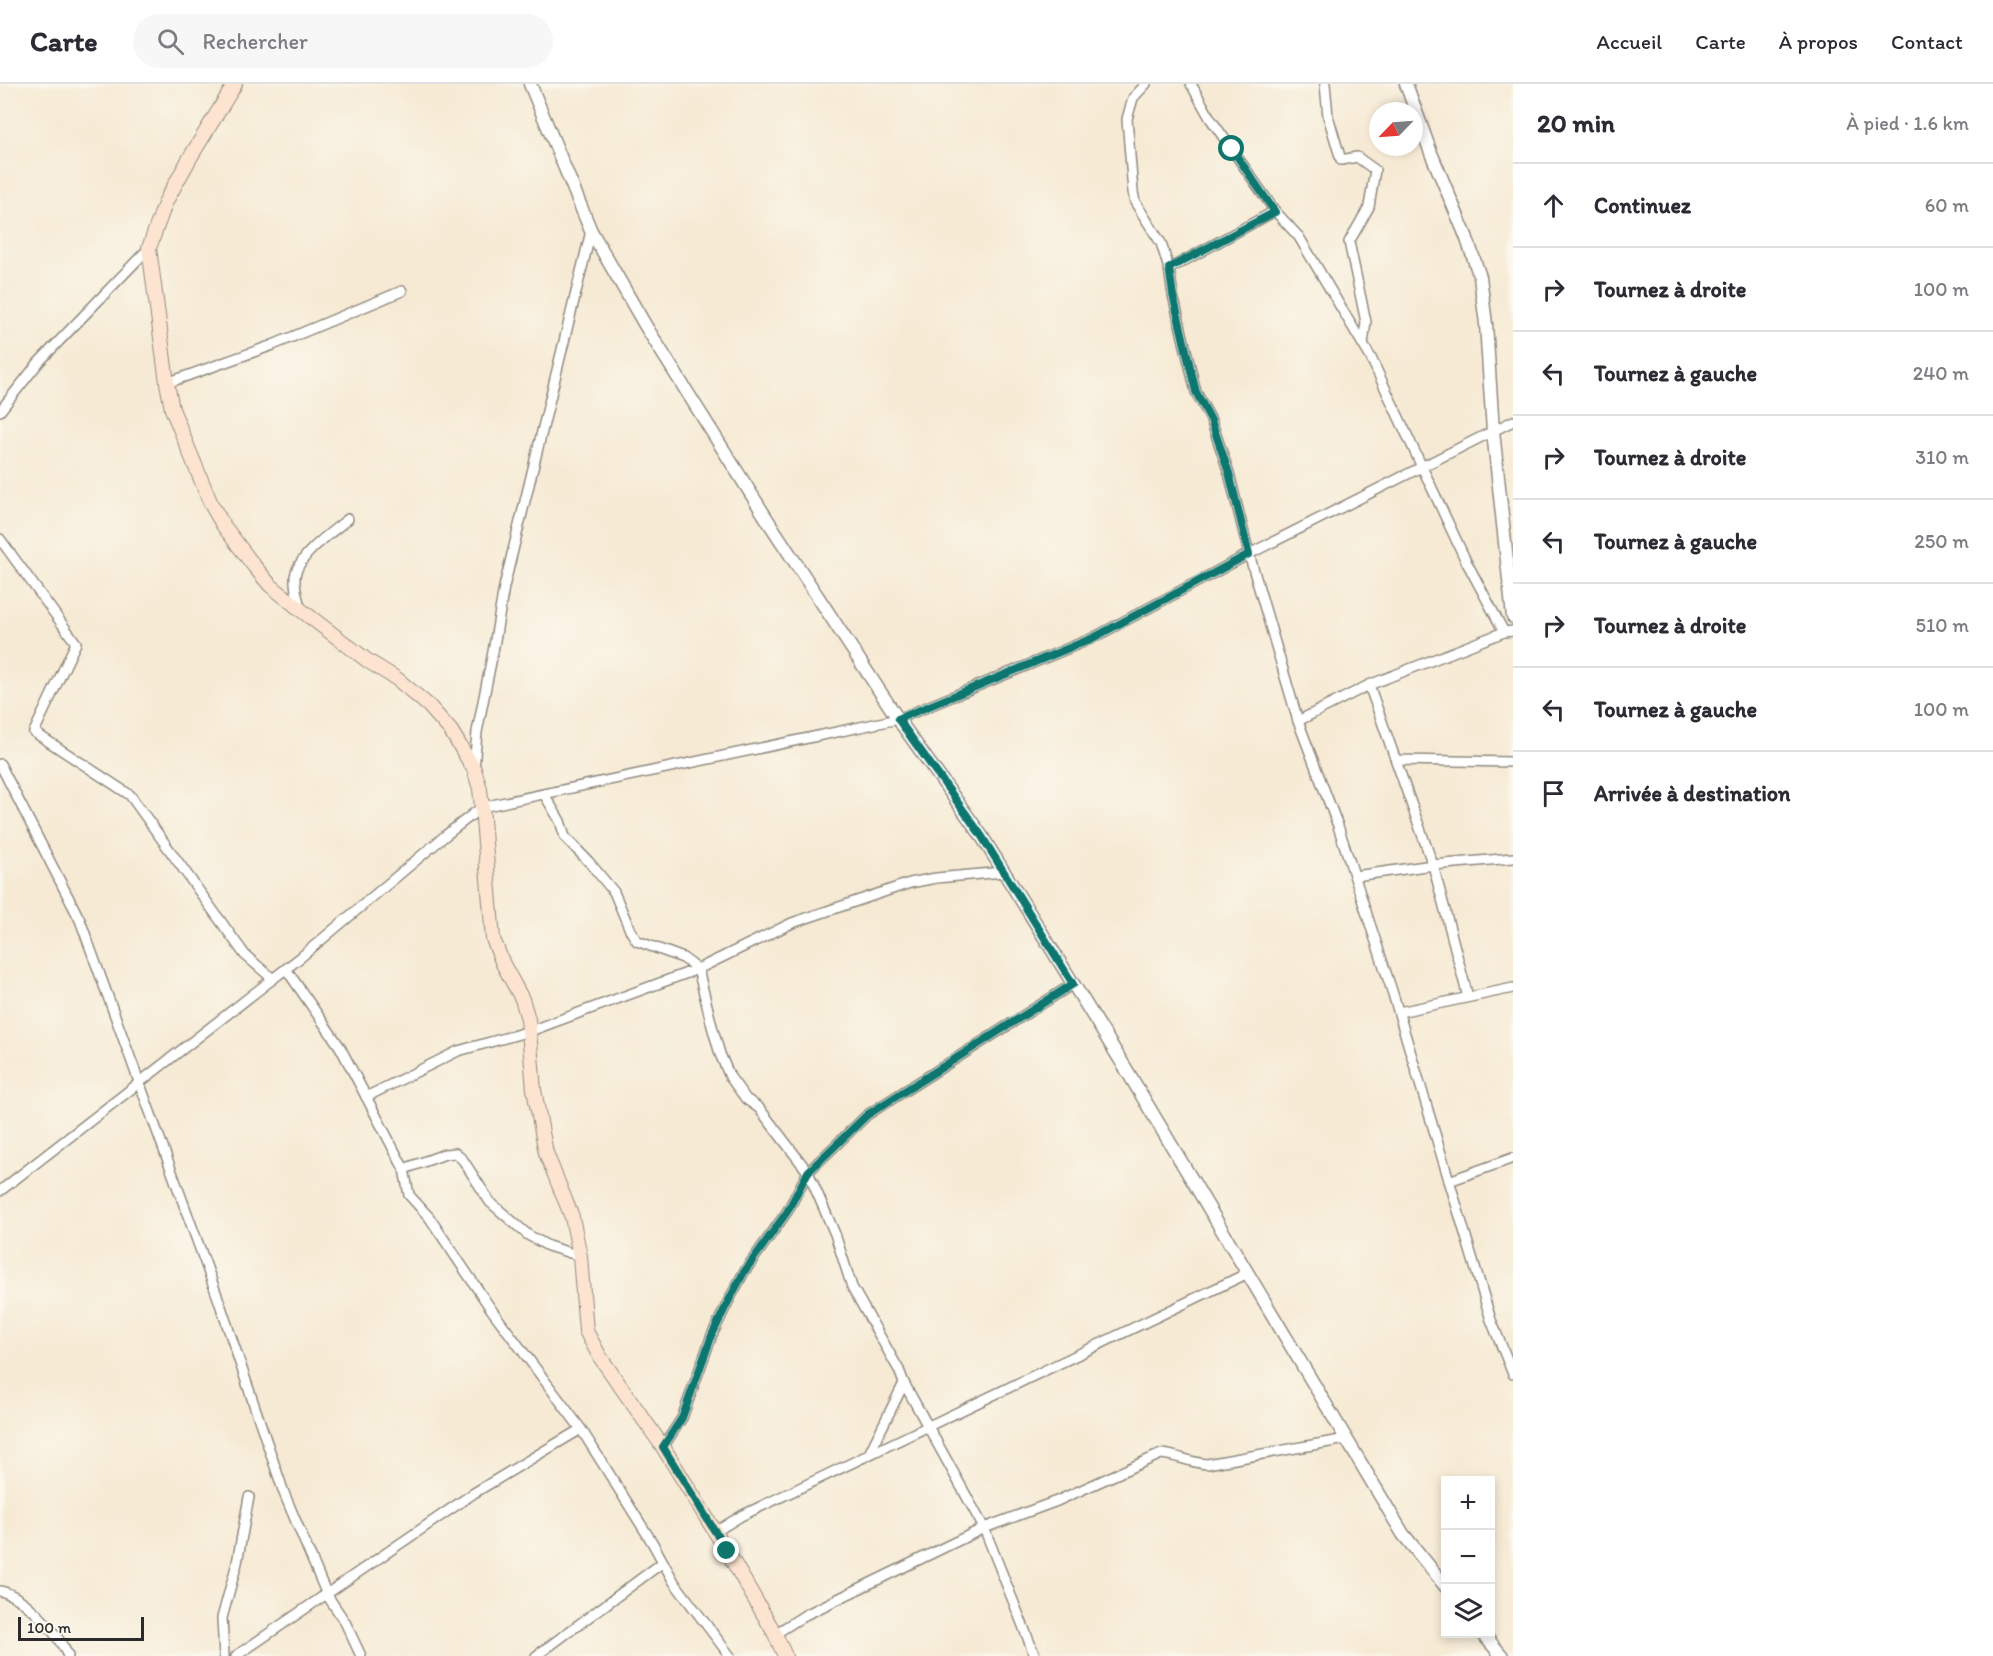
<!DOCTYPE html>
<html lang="fr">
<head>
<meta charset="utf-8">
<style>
  :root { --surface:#fff; --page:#f7f7f7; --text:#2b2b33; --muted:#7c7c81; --line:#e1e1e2 }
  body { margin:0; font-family:Itim,sans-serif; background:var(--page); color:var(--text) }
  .controls { position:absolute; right:18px; bottom:18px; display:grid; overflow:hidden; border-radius:0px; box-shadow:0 3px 9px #0003 }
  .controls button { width:54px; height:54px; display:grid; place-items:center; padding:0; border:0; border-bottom:2px solid var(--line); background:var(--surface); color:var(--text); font:30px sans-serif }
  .compass { position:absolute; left:1369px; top:18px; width:54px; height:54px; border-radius:50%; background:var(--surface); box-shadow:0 3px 9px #0003; rotate:245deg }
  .scale { position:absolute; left:18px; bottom:15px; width:126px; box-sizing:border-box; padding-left:6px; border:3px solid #2b2b2b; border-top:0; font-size:16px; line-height:21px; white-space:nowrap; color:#2b2b2b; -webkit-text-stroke:4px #fbf7ec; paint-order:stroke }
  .stop { position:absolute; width:18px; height:18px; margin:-14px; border:4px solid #0f766e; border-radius:50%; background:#fff }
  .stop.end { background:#0f766e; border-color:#fff; box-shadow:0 2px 6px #0008 }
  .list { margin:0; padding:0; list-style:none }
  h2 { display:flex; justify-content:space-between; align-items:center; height:78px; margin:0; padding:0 24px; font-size:26px }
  h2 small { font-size:20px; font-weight:400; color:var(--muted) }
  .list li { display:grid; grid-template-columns:39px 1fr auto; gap:18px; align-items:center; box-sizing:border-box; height:84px; padding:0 24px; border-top:2px solid var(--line) }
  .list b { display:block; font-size:22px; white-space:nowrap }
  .list em { font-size:20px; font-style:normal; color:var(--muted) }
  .icon { flex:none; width:33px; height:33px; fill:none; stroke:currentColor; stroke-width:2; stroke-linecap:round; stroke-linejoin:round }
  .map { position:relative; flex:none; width:1513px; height:1572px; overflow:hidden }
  header { display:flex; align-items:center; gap:36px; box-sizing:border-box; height:84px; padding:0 30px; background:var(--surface); border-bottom:2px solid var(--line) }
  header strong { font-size:28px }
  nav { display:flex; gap:33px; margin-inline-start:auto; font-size:21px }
  .search { width:420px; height:54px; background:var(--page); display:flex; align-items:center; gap:15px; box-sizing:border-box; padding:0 21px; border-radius:33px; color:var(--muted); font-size:22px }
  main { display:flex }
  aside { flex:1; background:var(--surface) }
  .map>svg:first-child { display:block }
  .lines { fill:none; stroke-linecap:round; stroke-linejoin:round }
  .minor-casing { stroke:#908a80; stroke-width:12 }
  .tertiary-casing { stroke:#908a80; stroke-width:15 }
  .secondary-casing { stroke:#908a80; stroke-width:16 }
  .minor { stroke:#fff; stroke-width:9 }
  .tertiary { stroke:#fff; stroke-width:12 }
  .secondary { stroke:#fde4d1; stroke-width:14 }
  .route { stroke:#0f766e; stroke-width:8 }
</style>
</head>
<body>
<header>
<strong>Carte</strong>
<div class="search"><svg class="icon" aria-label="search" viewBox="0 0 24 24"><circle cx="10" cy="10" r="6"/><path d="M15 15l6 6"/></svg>Rechercher</div>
<nav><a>Accueil</a><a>Carte</a><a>À propos</a><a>Contact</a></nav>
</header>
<main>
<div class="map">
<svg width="1513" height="1572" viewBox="0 0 1513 1572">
  <rect width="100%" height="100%" fill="#fbf7ec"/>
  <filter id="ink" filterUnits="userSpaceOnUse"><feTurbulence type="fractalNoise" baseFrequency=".0167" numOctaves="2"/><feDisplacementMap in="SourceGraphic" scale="12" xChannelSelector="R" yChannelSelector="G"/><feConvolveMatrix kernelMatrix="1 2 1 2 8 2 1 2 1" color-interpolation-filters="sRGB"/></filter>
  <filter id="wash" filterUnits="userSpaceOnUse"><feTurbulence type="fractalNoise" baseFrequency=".008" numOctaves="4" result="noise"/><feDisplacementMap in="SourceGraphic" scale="24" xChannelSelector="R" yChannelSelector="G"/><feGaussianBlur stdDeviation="1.35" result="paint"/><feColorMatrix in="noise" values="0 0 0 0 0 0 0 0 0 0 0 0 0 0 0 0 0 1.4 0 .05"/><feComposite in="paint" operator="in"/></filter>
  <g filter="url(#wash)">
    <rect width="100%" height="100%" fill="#f6ead4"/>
  </g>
  <g filter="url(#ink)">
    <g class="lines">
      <defs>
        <g id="minor">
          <polyline points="1146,0 1133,14 1127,35 1133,108 1135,118 1161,159 1169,185"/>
          <polyline points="1191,0 1210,34 1275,127"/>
          <polyline points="1325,0 1328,32 1341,76 1357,73 1375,86 1369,123 1349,158 1366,238 1363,260"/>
          <polyline points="167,299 273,261 402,207"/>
          <polyline points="0,327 39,278 149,164"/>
          <polyline points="0,455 76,559 34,648 130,711 245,871 273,895"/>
          <path d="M301,526C298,515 294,504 295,493C297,472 333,447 348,435"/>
          <polyline points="1513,547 1504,548 1369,601 1433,781 1513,774"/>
          <polyline points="1504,548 1466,477 1371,274 1299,153 1275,127 1169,185 1173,211 1196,308 1211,336 1229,389 1249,470 1298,637 1338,742 1393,910 1491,1236 1513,1290"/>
          <polyline points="1298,637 1369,601"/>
          <polyline points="1396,676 1513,678"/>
          <polyline points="0,680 80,836 218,1214 284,1409 327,1511 345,1538 361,1572"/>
          <polyline points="474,685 477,648 493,568 504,503 591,147"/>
          <polyline points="544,710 560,737 565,753 589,778 614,808 630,846 637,857 683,874 698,885 712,942 720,970 730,993 746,1015 759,1024 808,1088 835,1150 852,1203 899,1286 904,1299 869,1370"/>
          <polyline points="1355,792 1433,781 1468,913"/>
          <polyline points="286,885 340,963 404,1085 409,1111 429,1133 491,1225 581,1345 652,1458 674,1498 730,1572"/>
          <polyline points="1399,928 1513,904"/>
          <polyline points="366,1013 458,967 530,947 698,885 792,839 910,799 936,794 1004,788"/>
          <polyline points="404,1085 445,1070 455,1069 463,1076 490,1118 528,1151 548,1162 580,1172"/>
          <polyline points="1449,1097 1513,1074"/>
          <polyline points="0,1107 301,873 446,751 482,723 898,635 1093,554 1249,470 1513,337"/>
          <polyline points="904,1299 984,1444 1035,1572"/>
          <polyline points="663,1363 682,1334 712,1251 728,1218 744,1188 787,1128 808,1088 867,1031 1073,900"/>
          <polyline points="715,1448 741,1432 1248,1189"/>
          <path d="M0,1507C25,1512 58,1549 68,1572"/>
          <path d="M775,1550L805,1531L984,1444L1057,1417L1161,1370C1177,1371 1191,1379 1207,1380L1346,1355"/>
          <polyline points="224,1572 222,1534 237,1479 249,1413"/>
          <polyline points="236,1572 474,1409 581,1345"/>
          <polyline points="536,1572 662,1479"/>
        </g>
        <g id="tertiary">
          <polyline points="530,0 591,147 645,241 770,440 898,635 981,751 1126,985 1403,1450 1446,1503"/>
          <polyline points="1406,0 1431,69 1466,152 1480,193 1486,240 1493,347 1513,533"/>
          <polyline points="1483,1550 1502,1572"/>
        </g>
        <polyline id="secondary" points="235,0 191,72 166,117 149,164 167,299 172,325 211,420 223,441 254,482 270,501 301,526 368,577 397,595 429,622 451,647 474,685 480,705 482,723 493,855 503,880 522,915 528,935 534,1006 546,1069 572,1133 580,1172 586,1247 600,1273 663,1363 727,1467 775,1550 785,1572"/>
      </defs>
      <use href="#minor" class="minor-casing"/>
      <use href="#tertiary" class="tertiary-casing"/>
      <use href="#secondary" class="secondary-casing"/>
      <use href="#minor" class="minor"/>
      <use href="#tertiary" class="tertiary"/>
      <use href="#secondary" class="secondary"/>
    </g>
  </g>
  <g class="lines" filter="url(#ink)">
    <polyline class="route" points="727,1467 663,1363 682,1334 712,1251 728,1218 744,1188 787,1128 808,1088 867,1031 1073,900 981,751 898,635 1093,554 1249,470 1229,389 1211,336 1196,308 1173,211 1169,184 1275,128 1232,65"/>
  </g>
</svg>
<div class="controls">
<button>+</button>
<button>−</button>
<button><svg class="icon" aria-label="layers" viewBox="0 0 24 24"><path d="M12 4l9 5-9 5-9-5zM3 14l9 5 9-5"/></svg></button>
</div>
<svg class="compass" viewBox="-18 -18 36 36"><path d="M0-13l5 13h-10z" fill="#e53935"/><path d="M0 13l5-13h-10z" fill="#7c7c81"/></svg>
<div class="scale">100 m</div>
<div class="stop" style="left:1232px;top:65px"></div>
<div class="stop end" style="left:727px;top:1467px"></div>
</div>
<aside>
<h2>20 min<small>À pied · 1.6 km</small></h2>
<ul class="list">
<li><svg class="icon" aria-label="ahead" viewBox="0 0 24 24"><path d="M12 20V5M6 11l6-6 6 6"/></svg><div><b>Continuez</b></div><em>60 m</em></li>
<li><svg class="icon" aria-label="right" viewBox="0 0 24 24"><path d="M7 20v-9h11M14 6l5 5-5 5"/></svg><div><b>Tournez à droite</b></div><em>100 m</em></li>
<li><svg class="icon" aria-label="left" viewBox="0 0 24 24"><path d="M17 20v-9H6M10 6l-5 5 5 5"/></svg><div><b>Tournez à gauche</b></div><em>240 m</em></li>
<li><svg class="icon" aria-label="right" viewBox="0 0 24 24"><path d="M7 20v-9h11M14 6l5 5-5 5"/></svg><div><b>Tournez à droite</b></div><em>310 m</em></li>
<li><svg class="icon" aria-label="left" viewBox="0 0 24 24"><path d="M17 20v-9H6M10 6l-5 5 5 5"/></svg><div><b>Tournez à gauche</b></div><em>250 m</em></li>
<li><svg class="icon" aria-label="right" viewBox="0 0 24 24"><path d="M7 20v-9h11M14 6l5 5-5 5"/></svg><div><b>Tournez à droite</b></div><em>510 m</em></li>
<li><svg class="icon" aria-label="left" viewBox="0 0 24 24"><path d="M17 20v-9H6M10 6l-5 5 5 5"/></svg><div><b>Tournez à gauche</b></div><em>100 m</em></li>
<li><svg class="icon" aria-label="arrive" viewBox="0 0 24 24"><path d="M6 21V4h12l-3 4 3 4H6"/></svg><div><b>Arrivée à destination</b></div></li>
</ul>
</aside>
</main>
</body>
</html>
